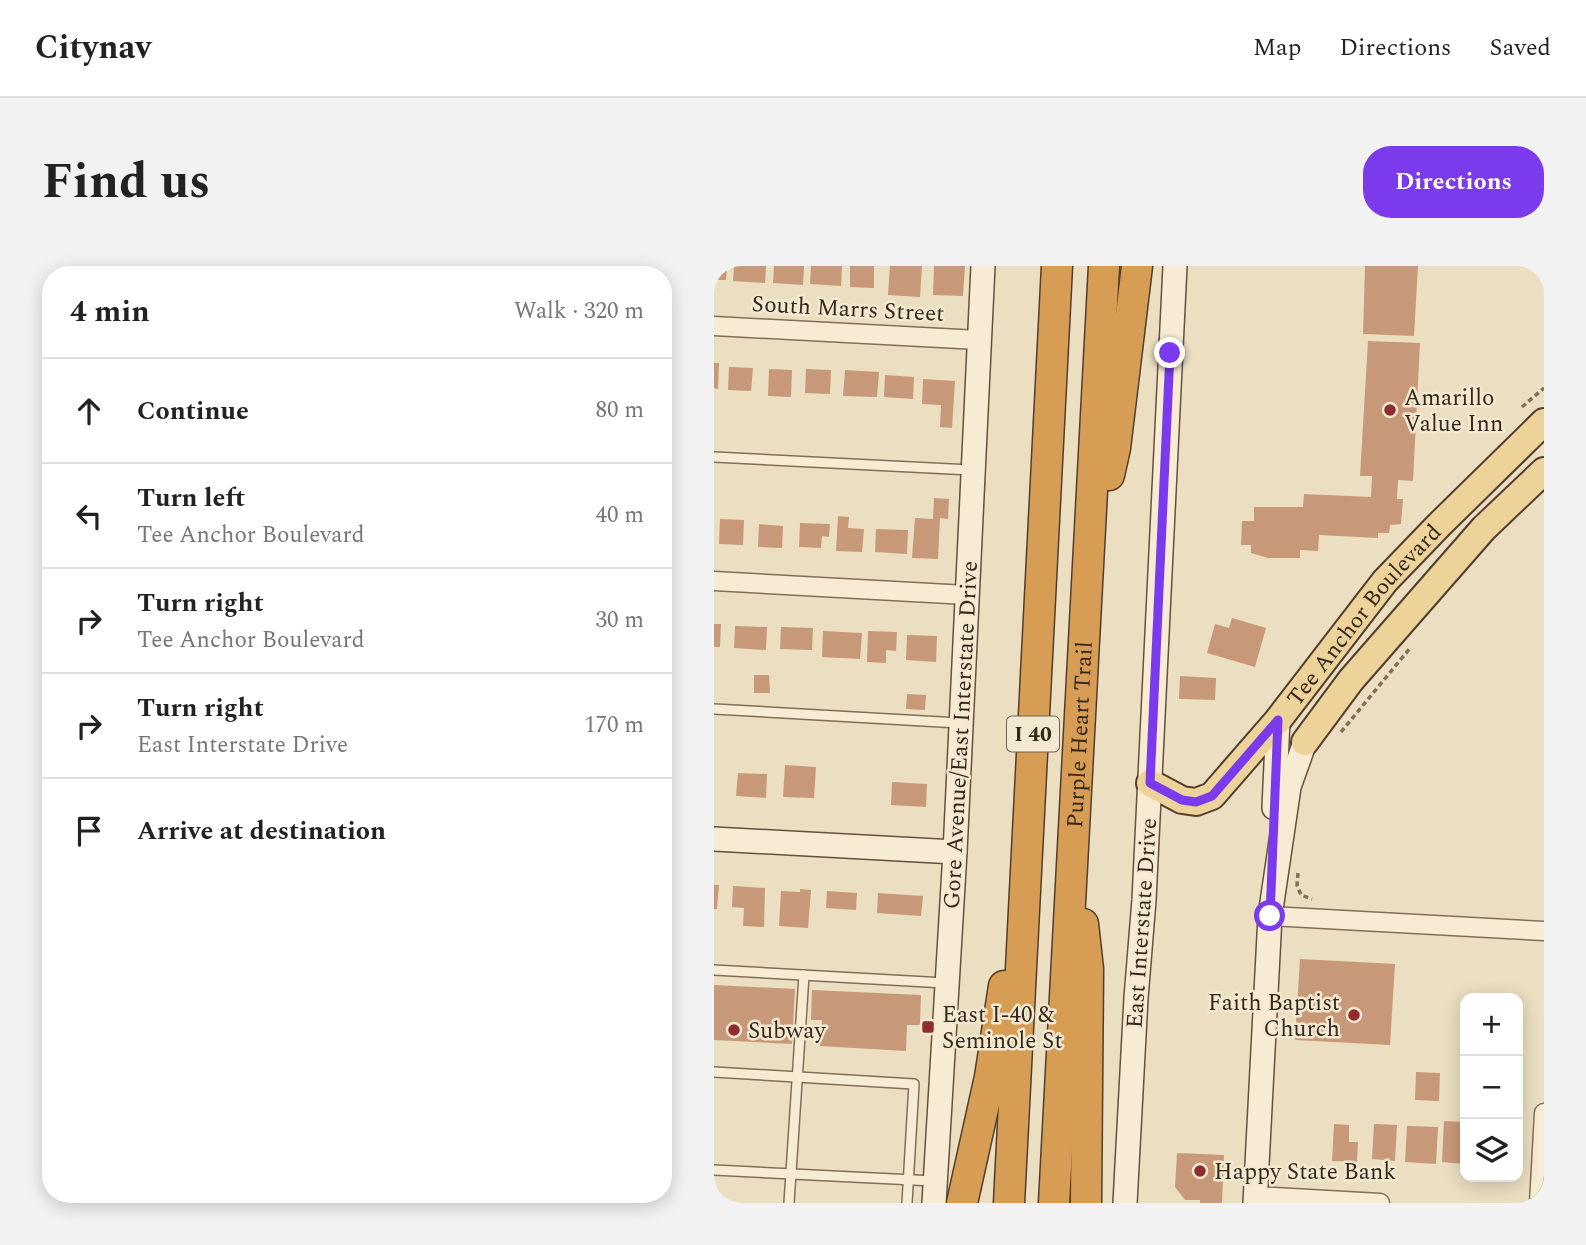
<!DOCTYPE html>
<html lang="en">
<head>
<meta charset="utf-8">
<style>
  :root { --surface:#fff; --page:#f2f2f2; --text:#222; --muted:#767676; --line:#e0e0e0; --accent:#7c3aed }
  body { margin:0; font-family:Spectral,serif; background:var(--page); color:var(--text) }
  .controls { position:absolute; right:21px; bottom:21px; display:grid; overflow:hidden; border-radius:14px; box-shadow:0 4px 18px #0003 }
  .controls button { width:63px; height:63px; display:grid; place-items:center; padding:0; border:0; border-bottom:2px solid var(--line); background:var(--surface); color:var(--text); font:35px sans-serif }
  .stop { position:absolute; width:21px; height:21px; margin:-16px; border:5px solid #7c3aed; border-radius:50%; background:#fff }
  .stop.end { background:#7c3aed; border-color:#fff; box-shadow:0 2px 7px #0008 }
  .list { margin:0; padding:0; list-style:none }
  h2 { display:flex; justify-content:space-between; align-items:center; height:91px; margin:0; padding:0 28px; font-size:30px }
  h2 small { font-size:23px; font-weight:400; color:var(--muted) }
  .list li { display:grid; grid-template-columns:46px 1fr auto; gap:21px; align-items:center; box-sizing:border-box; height:105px; padding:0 28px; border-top:2px solid var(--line) }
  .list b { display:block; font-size:26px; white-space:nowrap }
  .list p { margin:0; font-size:23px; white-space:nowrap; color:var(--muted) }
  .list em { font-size:23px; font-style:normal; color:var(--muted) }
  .icon { flex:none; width:38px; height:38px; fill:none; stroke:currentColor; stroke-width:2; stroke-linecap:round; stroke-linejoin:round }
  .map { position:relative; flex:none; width:830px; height:937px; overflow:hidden; border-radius:28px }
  header { display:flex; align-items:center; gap:42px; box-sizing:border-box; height:98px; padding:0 35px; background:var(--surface); border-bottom:2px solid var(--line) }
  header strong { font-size:33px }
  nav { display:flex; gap:38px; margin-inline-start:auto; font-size:24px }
  .intro { display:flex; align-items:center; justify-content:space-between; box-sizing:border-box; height:168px; padding:0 42px }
  h1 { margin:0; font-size:49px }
  .button { padding:18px 32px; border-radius:28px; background:var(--accent); color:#fff; font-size:24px; font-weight:700 }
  main { display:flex; gap:42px; padding:0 42px }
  aside { flex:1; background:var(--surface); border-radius:28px; box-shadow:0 4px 18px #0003 }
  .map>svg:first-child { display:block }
  .building { fill:#c89978 }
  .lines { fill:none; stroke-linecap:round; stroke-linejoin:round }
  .lane-casing { stroke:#836f59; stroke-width:12 }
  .street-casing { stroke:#836f59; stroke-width:21 }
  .secondary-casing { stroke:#65513d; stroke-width:26 }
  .primary-casing { stroke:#513e2e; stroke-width:30 }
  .highway-casing { stroke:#513e2e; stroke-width:33 }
  .path { stroke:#836f59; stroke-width:3.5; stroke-dasharray:5 3.5; stroke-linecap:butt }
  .lane { stroke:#f7ecd3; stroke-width:9 }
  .street { stroke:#f7ecd3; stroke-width:18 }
  .secondary { stroke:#f7ecd3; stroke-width:23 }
  .primary { stroke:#edd29a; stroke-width:26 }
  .highway { stroke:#d79d55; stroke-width:30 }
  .route { stroke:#7c3aed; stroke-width:9 }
  .poi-dot { fill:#8f2d2e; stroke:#f3e9d0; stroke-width:2.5 }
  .labels { text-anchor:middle; stroke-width:5; stroke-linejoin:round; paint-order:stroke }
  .shield { fill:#f3e9d0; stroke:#6d6253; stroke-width:2 }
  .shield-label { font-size:21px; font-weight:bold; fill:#34281d }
  .street-label { font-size:23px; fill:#34281d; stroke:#f3e9d0 }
  .poi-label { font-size:23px; fill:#34281d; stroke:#f3e9d0; text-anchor:start }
</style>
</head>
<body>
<header>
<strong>Citynav</strong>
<nav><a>Map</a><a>Directions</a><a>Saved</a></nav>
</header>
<div class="intro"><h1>Find us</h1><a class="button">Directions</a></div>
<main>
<aside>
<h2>4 min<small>Walk · 320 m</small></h2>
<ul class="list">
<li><svg class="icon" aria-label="ahead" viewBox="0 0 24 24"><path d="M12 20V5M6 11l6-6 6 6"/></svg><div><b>Continue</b></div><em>80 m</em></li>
<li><svg class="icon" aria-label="left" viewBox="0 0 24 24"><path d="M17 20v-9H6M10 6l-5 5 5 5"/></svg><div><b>Turn left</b><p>Tee Anchor Boulevard</p></div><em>40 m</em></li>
<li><svg class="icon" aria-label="right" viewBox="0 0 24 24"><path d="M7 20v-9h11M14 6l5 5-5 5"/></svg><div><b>Turn right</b><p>Tee Anchor Boulevard</p></div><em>30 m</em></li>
<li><svg class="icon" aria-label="right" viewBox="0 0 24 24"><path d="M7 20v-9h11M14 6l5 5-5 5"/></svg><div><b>Turn right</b><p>East Interstate Drive</p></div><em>170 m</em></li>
<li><svg class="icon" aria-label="arrive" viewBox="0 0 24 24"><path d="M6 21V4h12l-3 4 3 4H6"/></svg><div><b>Arrive at destination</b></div></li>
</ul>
</aside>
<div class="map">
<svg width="830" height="937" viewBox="0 0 830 937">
  <rect width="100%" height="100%" fill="#ebdec1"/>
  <g class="building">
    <polygon points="0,0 13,0 12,14 0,14"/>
    <polygon points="20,0 52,0 51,17 19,15"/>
    <polygon points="60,0 90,0 89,19 59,17"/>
    <polygon points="97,0 128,0 127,20 96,18"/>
    <polygon points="136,0 160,0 160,22 136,21"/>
    <polygon points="176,0 208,0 206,31 174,29"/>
    <polygon points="220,0 251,0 249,30 219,29"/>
    <polygon points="651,0 704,0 700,70 649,68"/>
    <polygon points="654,75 706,77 699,215 684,214 683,233 689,233 687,258 676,259 675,267 664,267 664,272 605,269 604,285 586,284 586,292 554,292 537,287 537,279 527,279 528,255 540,255 540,241 589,241 590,228 657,231 658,210 646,210"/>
    <polygon points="0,97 5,97 4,123 0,122"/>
    <polygon points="15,101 39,102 37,125 14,124"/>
    <polygon points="55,103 78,104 77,131 54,130"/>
    <polygon points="92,103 117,104 116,128 91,127"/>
    <polygon points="131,104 165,106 163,131 129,130"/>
    <polygon points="171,109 200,111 199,133 170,131"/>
    <polygon points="209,113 241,115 238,162 226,161 227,139 208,138"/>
    <polygon points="220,232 235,233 234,253 226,252 224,293 198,292 201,252 219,253"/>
    <polygon points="124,250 135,251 134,262 150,263 148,286 122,285"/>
    <polygon points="6,253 30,254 29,279 5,278"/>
    <polygon points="86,257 116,258 115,271 108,270 107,282 85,281"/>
    <polygon points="45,258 69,260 68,282 44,281"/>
    <polygon points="162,263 194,264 193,288 161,286"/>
    <polygon points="518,352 552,362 541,401 493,387 501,358 515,362"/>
    <polygon points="0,358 7,358 6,381 0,381"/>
    <polygon points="21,360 53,361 52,384 20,382"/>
    <polygon points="67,361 99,362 98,384 66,383"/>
    <polygon points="109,365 148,367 146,393 108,391"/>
    <polygon points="154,365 183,366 182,385 172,384 172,397 153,396"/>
    <polygon points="193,369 223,370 222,396 192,394"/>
    <polygon points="40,409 55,409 56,427 40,427"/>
    <polygon points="466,410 502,412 501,434 465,433"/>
    <polygon points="193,428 212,429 211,444 192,443"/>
    <polygon points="71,499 102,501 100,532 69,531"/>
    <polygon points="24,507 53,508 52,532 22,530"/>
    <polygon points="178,516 213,518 212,541 177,539"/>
    <polygon points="0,619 5,619 3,643 0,643"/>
    <polygon points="19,620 51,622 50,661 29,660 30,642 18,641"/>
    <polygon points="86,623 97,624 94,662 65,660 67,625 86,626"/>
    <polygon points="113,625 143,627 142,644 112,642"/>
    <polygon points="164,627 209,630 207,650 163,647"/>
    <polygon points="586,693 681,698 676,779 581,774"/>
    <polygon points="0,719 81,723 78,778 0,774"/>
    <polygon points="98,724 207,729 206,759 193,759 192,785 106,780 108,754 97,754"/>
    <polygon points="702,806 726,807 725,835 701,834"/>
    <polygon points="730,855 751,856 750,898 728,896"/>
    <polygon points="620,858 635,859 635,876 644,876 643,896 618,895"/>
    <polygon points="660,858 683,859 681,895 658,893"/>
    <polygon points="693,860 724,861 722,898 691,896"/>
    <polygon points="463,887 510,889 508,937 486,937 486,934 471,934 461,921"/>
  </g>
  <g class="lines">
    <defs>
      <g id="lane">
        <polyline points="0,191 257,204"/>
        <polyline points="0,443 245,457"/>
        <polyline points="0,704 231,717"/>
        <polyline points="0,806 200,818 193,937"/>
        <polyline points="0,904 220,915"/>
        <polyline points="75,937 90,709"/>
      </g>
      <g id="street">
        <polyline points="0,60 265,74"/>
        <polyline points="0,315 253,329"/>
        <polyline points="556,650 830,665"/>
        <polyline points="541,930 666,937"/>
        <polyline points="825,937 830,847"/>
      </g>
      <g id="secondary">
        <polyline points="560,542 564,454"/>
        <polyline points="0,573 241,586"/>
        <polyline points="220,937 241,586 269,0"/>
        <polyline points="411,937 422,732 430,634 461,0"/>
        <polyline points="541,937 556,650 575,521 591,476"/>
      </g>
      <g id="primary">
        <polyline points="591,476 637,414 770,262 830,205"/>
        <path id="s1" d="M436,517L468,534L482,536L498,530L564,454L671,315L725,259L830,156"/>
      </g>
      <g id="highway">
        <polyline points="395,209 401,182 423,0"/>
        <polyline points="369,658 374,703 372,937"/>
        <polyline points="248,937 276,811 290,720"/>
        <polyline points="295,937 343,0"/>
        <path id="s2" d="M340,937L390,0"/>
      </g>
    </defs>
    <use href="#lane" class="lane-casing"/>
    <use href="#street" class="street-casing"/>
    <use href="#secondary" class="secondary-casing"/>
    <use href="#primary" class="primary-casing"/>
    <use href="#highway" class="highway-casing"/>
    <g class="path">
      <polyline points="808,141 830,122"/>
      <polyline points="627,466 697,381"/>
      <polyline points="584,607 583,619 587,629 598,633"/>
    </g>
    <use href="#lane" class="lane"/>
    <use href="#street" class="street"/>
    <use href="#secondary" class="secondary"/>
    <use href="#primary" class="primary"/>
    <use href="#highway" class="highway"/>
  </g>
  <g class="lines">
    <polyline class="route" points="456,87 436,517 468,534 482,536 498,530 564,454 556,650"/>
  </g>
  <g class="poi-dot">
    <circle cx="676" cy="144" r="7"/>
    <circle cx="640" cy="749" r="7"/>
    <rect x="207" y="754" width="14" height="14" rx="3.5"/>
    <circle cx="20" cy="764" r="7"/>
    <circle cx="486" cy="905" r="7"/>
  </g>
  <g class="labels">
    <rect class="shield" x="293" y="450.5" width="52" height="35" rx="5"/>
    <g class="shield-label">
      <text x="319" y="475">I 40</text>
    </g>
    <g class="street-label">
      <text transform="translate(134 42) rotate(3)" y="8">South Marrs Street</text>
      <text dy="8" stroke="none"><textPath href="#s1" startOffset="304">Tee Anchor Boulevard</textPath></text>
      <text dy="8" stroke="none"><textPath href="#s2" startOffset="469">Purple Heart Trail</textPath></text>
      <text transform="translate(246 469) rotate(-87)" y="8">Gore Avenue/East Interstate Drive</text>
      <text transform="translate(427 657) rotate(-86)" y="8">East Interstate Drive</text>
    </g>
    <g class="poi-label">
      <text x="690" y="139">Amarillo<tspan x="690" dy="26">Value Inn</tspan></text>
      <text x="626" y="744" text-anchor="end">Faith Baptist<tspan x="626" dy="26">Church</tspan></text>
      <text x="228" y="756">East I-40 &amp;<tspan x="228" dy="26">Seminole St</tspan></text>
      <text x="34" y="772">Subway</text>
      <text x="500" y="913">Happy State Bank</text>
    </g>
  </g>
</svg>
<div class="controls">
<button>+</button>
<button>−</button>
<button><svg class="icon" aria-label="layers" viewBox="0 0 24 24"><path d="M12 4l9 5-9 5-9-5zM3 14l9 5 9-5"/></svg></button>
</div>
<div class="stop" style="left:556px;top:650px"></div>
<div class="stop end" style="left:456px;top:87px"></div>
</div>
</main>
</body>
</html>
